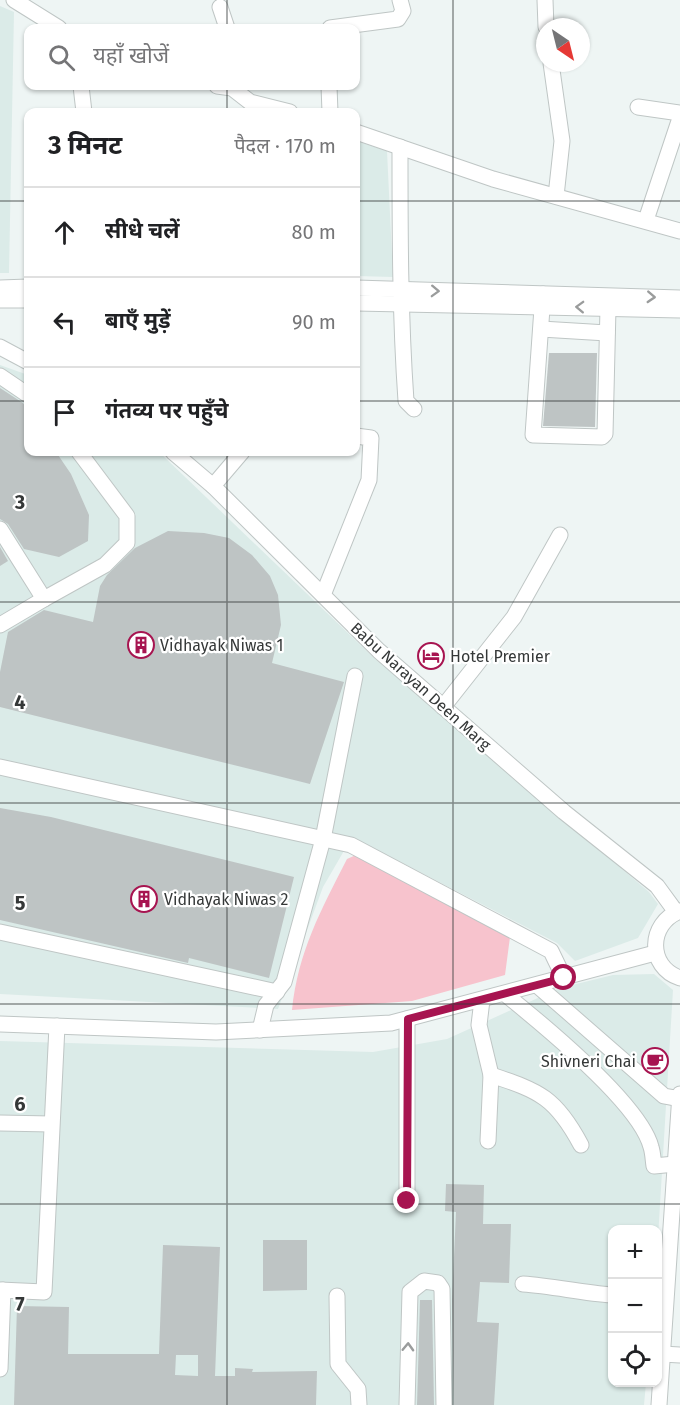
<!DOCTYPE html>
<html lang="hi">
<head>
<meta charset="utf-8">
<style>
  :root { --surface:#fff; --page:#f2f2f2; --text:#202124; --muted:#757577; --line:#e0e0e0 }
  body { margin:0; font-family:"Fira Sans","Noto Sans Devanagari",sans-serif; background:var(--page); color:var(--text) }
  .controls { position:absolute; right:18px; bottom:18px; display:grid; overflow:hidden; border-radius:12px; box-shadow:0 2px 4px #0004 }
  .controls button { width:54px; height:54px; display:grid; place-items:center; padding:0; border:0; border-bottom:2px solid var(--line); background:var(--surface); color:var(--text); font:30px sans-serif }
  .compass { position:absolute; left:536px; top:18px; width:54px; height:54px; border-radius:50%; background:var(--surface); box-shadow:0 2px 4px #0004; rotate:145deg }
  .stop { position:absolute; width:18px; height:18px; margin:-14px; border:4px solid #a71450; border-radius:50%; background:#fff }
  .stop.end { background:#a71450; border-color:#fff; box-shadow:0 2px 6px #0008 }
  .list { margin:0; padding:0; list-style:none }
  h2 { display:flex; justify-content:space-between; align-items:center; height:78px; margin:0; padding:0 24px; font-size:26px }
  h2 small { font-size:20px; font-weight:400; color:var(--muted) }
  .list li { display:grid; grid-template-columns:39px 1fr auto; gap:18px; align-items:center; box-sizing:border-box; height:90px; padding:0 24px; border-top:2px solid var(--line) }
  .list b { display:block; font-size:22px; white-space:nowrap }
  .list em { font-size:20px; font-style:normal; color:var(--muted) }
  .icon { flex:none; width:33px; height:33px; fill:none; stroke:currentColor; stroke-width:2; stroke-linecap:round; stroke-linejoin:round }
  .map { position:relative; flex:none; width:680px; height:1405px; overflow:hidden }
  .search { position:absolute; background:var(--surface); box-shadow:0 2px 4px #0004; left:24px; top:24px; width:336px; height:66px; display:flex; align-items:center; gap:15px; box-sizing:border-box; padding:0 21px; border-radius:12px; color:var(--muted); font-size:22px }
  .panel { position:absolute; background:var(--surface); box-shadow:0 2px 4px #0004; left:24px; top:108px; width:336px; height:348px; border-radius:12px }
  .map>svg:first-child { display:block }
  .built { fill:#dbebe8 }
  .green { fill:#f7c3cd }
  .building { fill:#bec4c4; fill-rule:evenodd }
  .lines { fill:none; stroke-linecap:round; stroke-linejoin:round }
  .minor-casing { stroke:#bfc6c5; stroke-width:17 }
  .minor { stroke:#fff; stroke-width:15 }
  .oneway { stroke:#9a9c9c }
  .route { stroke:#a71450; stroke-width:8 }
  .grid { fill:none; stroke:#353838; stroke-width:1.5; stroke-opacity:0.55 }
  .labels { text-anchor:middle; stroke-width:4.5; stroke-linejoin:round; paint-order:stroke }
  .poi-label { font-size:16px; fill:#353838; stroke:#fff; text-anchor:start }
  .street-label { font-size:16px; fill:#353838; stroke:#fff }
  .grid-label { font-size:20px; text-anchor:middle; font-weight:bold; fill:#353838; stroke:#fff; stroke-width:4.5; stroke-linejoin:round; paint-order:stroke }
</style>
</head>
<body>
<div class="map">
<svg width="680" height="1405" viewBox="0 0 680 1405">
  <rect width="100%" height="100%" fill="#eef5f4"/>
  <g class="built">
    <polygon points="0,6 14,12 9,273 0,273"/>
    <polygon points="356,141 387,151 393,277 356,276"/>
    <polygon points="0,365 28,375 28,452 159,452 374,658 649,892 658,904 638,938 575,961 557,943 352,837 323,887 278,1009 0,994"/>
    <polygon points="654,974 673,990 658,1238 658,1230 612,1230 612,1382 646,1383 644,1405 0,1405 0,1041 373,1052 447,1039 560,988 613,975"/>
  </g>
  <path class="green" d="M356,855L510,937L505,975L412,1001L292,1010C298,952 321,910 347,859Z"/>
  <g class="building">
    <polygon points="549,353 597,353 595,427 543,426"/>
    <polygon points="0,388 23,403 28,410 28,452 56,452 71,474 89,515 88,541 59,557 24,549 8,524 0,519"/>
    <polygon points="168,531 204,533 229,538 252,555 270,576 278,595 281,625 272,663 344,682 310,784 0,707 0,672 8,632 44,610 93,622 100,586 107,575 135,548"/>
    <polygon points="0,547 8,561 0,566"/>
    <polygon points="0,808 51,817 294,877 269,978 189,958 188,963 0,920"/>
    <polygon points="446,1184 484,1185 483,1224 511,1224 509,1283 480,1282 477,1322 499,1323 494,1405 454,1405 452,1301 456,1212 445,1211"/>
    <polygon points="263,1240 307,1240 307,1290 263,1291"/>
    <path d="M163,1245L220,1247L215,1376H235V1368L253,1369L252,1372L317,1371L316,1405H14L17,1306L69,1307L68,1354H159ZM176,1355H198V1376L175,1375Z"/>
    <polygon points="420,1300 432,1300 434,1405 417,1405"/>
  </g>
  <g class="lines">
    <defs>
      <g id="minor">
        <polyline points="14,0 59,28"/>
        <polyline points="545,0 546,27"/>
        <polyline points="220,7 227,28"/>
        <polyline points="330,28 398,19 403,11 400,0"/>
        <polyline points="551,63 562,141 556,196"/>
        <polyline points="81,86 84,112"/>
        <polyline points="217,86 232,88 250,102 290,112"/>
        <polyline points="329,86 330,112"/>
        <polyline points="638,107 680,113"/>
        <polyline points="356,132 493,179 680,231"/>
        <path d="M400,147C400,232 400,316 406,401L414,409"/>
        <polyline points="646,220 680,118"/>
        <polyline points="0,288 28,287"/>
        <polyline points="356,288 680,298"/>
        <polyline points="543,294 533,435 602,437 605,434 608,308"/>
        <polyline points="0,300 28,300"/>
        <polyline points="356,303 680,310"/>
        <polyline points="541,329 607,333"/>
        <polyline points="0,347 28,362"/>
        <polyline points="0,376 28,395"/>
        <polyline points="173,452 213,486 379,651 564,812 657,886 676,912"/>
        <polyline points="213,486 242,452"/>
        <polyline points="0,529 44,599 0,625"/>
        <polyline points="323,595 369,480 371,438 356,436"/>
        <polyline points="44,599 105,565 127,543 127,516 79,452"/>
        <polyline points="443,707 514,617 560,535"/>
        <polyline points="0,767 351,845 551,951 564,978"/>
        <path d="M680,911C648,923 647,967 680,978"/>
        <polyline points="0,932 277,992"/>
        <polyline points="538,986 664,1096 680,1099"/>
        <path d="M505,994C541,1023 640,1104 651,1147C653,1153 653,1160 654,1166L675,1164"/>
        <polyline points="482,1000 479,1025 491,1075 488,1141"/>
        <polyline points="0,1024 216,1032 391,1023 655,953"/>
        <polyline points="260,1030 266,1005 284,982 323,839 355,676"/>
        <path d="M491,1075C540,1091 556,1098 581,1145"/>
        <polyline points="0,1123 51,1124"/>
        <polyline points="407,1201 407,1019"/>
        <path d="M523,1284C553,1286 582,1293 612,1295"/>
        <polyline points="0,1290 44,1292 57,1026"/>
        <polyline points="337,1296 338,1364 358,1389 359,1405"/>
        <polyline points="662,1354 680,1355"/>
        <polyline points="0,1369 3,1290"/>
        <polyline points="407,1405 410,1292 424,1281 438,1283 442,1289 444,1405"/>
        <polyline points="659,1405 680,1094"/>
      </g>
    </defs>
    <use href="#minor" class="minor-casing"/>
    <use href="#minor" class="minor"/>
  </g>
  <defs><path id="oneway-chevron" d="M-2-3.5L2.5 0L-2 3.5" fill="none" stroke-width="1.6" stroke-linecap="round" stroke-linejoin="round" transform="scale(1.5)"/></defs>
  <g class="oneway">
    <use href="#oneway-chevron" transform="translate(435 291) rotate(2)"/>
    <use href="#oneway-chevron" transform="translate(651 297) rotate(3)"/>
    <use href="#oneway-chevron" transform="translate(580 307) rotate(-178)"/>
    <use href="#oneway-chevron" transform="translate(408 1347) rotate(-88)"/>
  </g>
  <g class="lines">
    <polyline class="route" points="407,1201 408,1019 564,978"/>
  </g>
  <path class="grid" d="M227,0V28M453,0V1405M227,86V112M0,201H28M356,201H680M0,401H28M356,401H680M227,452V1405M0,602H680M0,803H680M0,1004H680M0,1204H680"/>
  <defs>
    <symbol id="building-ring" viewBox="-11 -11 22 22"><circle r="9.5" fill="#fff" stroke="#a71450" stroke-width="1.5"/><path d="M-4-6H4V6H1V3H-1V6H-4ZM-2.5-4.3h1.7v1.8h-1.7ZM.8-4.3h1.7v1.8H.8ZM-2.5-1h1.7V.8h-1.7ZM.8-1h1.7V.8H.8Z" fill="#a71450"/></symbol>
    <symbol id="hotel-ring" viewBox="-11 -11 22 22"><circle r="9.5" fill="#fff" stroke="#a71450" stroke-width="1.5"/><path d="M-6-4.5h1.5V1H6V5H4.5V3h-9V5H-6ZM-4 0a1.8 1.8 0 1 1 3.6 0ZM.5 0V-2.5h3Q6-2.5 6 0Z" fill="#a71450"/></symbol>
    <symbol id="cafe-ring" viewBox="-11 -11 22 22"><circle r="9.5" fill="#fff" stroke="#a71450" stroke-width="1.5"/><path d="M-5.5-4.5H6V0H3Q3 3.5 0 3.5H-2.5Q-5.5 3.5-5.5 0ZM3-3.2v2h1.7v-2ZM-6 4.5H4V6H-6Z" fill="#a71450"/></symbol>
  </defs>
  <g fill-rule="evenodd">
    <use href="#building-ring" x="126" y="630" width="30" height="30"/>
    <use href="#hotel-ring" x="416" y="641" width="30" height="30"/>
    <use href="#building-ring" x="129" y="884" width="30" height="30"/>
    <use href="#cafe-ring" x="640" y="1046" width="30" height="30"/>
  </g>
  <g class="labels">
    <g class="poi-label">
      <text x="160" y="651">Vidhayak Niwas 1</text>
      <text x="450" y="662">Hotel Premier</text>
      <text x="164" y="905">Vidhayak Niwas 2</text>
      <text x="636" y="1067" text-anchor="end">Shivneri Chai</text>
    </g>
    <g class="street-label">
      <text transform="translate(421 686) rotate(42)" y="6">Babu Narayan Deen Marg</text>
    </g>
  </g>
  <g class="grid-label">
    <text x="20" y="509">3</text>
    <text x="20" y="709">4</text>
    <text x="20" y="910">5</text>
    <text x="20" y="1111">6</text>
    <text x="20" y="1311">7</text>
  </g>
</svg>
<div class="controls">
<button>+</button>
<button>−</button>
<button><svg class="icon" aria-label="locate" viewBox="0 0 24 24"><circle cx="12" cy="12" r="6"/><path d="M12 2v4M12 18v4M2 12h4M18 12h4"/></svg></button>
</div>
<svg class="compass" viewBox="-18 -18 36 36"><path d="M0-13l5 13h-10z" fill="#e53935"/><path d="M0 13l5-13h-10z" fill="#757577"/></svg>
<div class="stop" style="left:564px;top:978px"></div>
<div class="stop end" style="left:407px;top:1201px"></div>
<div class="search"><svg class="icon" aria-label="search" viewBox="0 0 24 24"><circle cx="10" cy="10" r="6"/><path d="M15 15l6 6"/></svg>यहाँ खोजें</div>
<section class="panel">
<h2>3 मिनट<small>पैदल · 170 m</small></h2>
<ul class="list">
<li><svg class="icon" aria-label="ahead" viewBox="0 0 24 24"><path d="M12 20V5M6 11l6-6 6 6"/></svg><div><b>सीधे चलें</b></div><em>80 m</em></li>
<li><svg class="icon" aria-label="left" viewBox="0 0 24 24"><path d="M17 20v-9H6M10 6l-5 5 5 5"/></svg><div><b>बाएँ मुड़ें</b></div><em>90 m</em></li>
<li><svg class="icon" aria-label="arrive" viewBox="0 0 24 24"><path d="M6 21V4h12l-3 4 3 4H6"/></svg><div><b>गंतव्य पर पहुँचे</b></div></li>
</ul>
</section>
</div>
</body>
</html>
